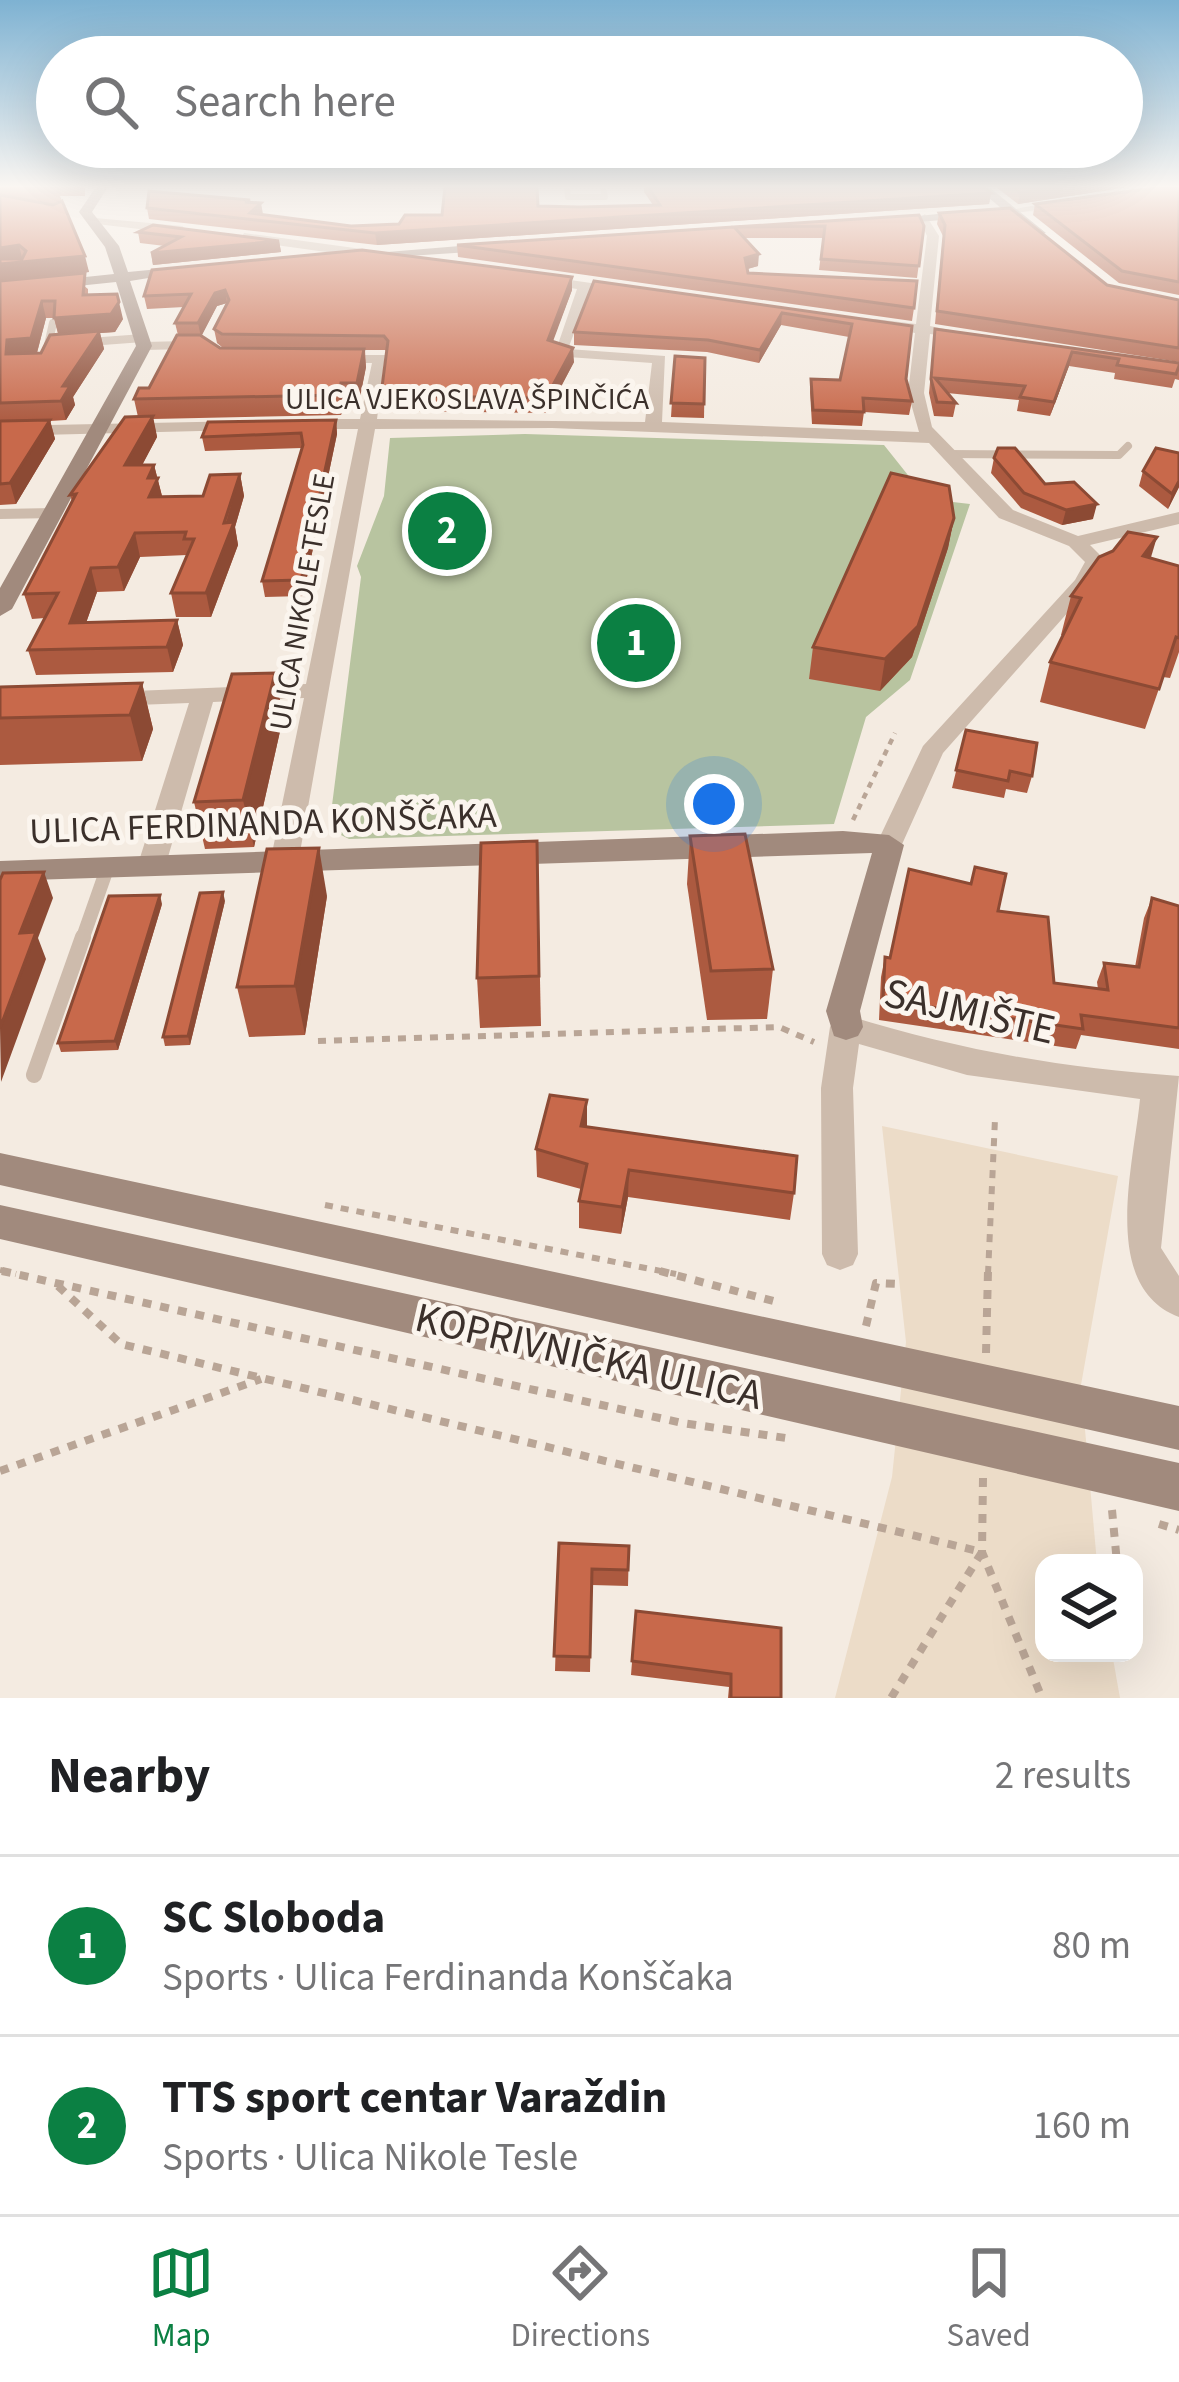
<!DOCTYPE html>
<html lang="en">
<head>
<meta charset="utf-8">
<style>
  :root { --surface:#fff; --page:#f2f2f2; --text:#202124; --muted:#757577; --line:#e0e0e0; --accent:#0b8043 }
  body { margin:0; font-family:"Source Sans 3",sans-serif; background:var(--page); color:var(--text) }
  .controls { position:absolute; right:36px; bottom:36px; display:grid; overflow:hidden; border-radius:24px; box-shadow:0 12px 48px #0002 }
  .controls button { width:108px; height:108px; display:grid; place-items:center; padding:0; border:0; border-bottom:3px solid var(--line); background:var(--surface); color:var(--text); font:60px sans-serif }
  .you { position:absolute; left:714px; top:804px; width:42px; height:42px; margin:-30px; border:9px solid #fff; border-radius:50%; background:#1a73e8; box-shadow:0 0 0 18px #1a73e833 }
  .badge { display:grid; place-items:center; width:78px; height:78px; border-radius:50%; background:var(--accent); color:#fff; font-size:39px; font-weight:700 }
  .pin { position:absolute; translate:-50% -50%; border:6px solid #fff; box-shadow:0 3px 12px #0006 }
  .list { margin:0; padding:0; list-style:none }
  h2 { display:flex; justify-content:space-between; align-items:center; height:156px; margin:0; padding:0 48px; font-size:51px }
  h2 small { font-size:39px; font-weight:400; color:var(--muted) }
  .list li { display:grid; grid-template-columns:78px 1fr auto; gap:36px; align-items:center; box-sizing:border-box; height:180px; padding:0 48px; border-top:3px solid var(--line) }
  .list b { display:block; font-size:45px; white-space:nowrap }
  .list p { margin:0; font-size:39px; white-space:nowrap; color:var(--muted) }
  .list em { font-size:39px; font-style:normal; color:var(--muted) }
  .icon { flex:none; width:66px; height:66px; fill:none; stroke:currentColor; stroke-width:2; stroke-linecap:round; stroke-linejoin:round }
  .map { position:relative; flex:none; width:1179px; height:1698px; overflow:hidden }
  .search { position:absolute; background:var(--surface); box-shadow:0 12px 48px #0002; left:36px; right:36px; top:36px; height:132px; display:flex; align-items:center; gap:30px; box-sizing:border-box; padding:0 42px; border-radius:66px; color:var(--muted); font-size:45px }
  .sheet { height:516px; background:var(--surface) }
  nav { display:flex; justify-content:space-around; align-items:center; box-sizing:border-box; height:168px; border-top:3px solid var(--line); background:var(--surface); font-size:33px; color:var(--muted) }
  nav a { display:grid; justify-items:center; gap:6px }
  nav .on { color:var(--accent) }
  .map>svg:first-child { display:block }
  .green { fill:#b8c4a0 }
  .plaza { fill:#ecdcc8 }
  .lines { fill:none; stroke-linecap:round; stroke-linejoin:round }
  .path-far2 { stroke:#b9a596; stroke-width:4.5; stroke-dasharray:6 6; stroke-linecap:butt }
  .path-far1 { stroke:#b9a596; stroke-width:6; stroke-dasharray:8 8; stroke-linecap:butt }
  .path { stroke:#b9a596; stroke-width:8; stroke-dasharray:9 9; stroke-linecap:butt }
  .lane-far4 { stroke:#cdbbac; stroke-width:6 }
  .lane-far3 { stroke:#cdbbac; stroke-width:8 }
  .lane-far2 { stroke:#cdbbac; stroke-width:10 }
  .lane-far1 { stroke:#cdbbac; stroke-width:14 }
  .lane { stroke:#cdbbac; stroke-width:16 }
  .street { fill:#cdbbac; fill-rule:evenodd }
  .secondary { fill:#a18a7d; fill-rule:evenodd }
  .wall { fill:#ac5a40; fill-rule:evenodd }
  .shaded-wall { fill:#8c4a34 }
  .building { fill:#c8694b; stroke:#8c4a34; stroke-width:3 }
  .labels { text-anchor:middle; stroke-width:10; stroke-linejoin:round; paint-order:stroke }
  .far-street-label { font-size:30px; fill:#3b302b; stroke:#fbf5ee }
  .street-label { font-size:36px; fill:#3b302b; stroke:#fbf5ee }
  .near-street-label { font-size:42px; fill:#3b302b; stroke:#fbf5ee }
</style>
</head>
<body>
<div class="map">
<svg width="1179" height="1698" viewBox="0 0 1179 1698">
  <rect width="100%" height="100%" fill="#f4ebe1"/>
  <polygon class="green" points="525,434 884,445 927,499 970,504 910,680 866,717 834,824 349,839 329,829 361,577 357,566 384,496 390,438"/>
  <polygon class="plaza" points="882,1126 1118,1176 1081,1385 1097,1563 1044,1563 1044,1653 1112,1653 1120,1698 835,1698 892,1477 906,1342"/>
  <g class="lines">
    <polyline class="path-far2" points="853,820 895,733"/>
    <g class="path-far1">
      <polyline points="318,1041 779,1027 814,1042"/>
      <polyline points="325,1205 676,1274"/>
      <polyline points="0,1270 16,1274"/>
      <polyline points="988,1274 995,1119"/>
    </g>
    <g class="path">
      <polyline points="2,1271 682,1423 786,1438"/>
      <polyline points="660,1271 777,1302"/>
      <polyline points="58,1286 121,1344 982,1552 891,1698"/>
      <polyline points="866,1326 876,1283 899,1284"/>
      <polyline points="986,1353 988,1271"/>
      <polyline points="0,1471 261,1379"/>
      <polyline points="983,1478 982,1552 1042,1698"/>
      <polyline points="1112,1510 1117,1563"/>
      <polyline points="1159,1524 1179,1530"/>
    </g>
    <polyline class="lane-far4" points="567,187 568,197 605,197 603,187"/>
    <g class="lane-far3">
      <polyline points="53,323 48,345 54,345"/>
      <polyline points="89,342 143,338"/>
      <polyline points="144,346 186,345"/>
      <polyline points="948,454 1119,455 1128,446"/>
    </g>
    <polyline class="lane-far2" points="0,514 54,513"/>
    <polyline class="lane-far1" points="82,940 108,866"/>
    <polyline class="lane" points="34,1075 83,937"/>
    <g class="street">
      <polygon points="1071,199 1075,204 1010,214 1004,211"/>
      <polygon points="925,214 939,236 930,326 974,335 967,339 930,334 924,393 932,427 1013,510 1078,536 1179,512 1179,524 1090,545 1106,561 1094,583 943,753 899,851 889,854 876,845 923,746 1075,580 1085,562 1069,546 999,518 929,443 552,428 375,429 299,858 285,867 271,858 304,698 213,702 166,864 152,873 142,870 138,864 189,703 110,706 98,699 110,692 306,684 358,429 302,429 294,424 302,419 360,419 372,363 329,363 324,361 324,355 385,355 377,419 645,422 652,363 554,356 577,289 530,282 535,275 633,289 628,296 590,291 568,349 665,356 662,422 919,432 908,393 915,333 868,323 875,319 916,324 927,236 919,218"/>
      <polygon points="84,217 182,226 188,230 182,234 88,223"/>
      <polygon points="244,233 391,253 397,257 391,261 240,240"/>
      <polygon points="246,421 246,429 240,430 0,436 0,426"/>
      <path d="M846,1015C959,1050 1061,1068 1179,1076L1161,1248L1179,1276V1317C1099,1287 1134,1164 1140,1099L967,1075L859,1044L853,1088L858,1254L853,1265L840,1270L827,1265L822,1254L821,1088L830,1027L835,1019Z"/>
    </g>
    <g class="secondary">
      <polygon points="96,187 108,187 92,212 119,246 128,272 191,266 198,270 130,281 152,346 12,609 0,616 0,588 136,346 116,282 0,294 0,286 114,274 105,247 79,212"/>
      <polygon points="976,187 989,187 1046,233 1034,236"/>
      <polygon points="975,210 980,217 879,225 872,221"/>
      <polygon points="496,243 501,250 346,260 339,256"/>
      <polygon points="843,831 889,835 904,845 860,1011 863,1027 858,1036 846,1040 834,1036 826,1011 872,853 0,881 0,861"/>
      <polygon points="0,1153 1179,1406 1179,1450 0,1185"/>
      <polygon points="0,1205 1179,1463 1179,1511 0,1239"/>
    </g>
  </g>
  <g class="wall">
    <path d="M0,187H85V196H60L89,272L69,274L88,289V295L123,319L115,332L100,333L104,349L73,397L75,405L66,420L50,421L55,439L16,504L0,505ZM46,318H54L58,334L41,353H37Z"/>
    <polygon points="644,187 983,187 991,193 989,204 377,245 149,219 147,208 250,202 263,215 351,226 399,224 442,215 538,206 580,207 653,205 644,192"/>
    <polygon points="996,187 1128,187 1018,204"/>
    <polygon points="1179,187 1179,295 1119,283 1033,215 1035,204"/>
    <polygon points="939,213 1107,285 1179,300 1179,362 935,324 943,236 937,224"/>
    <polygon points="919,215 924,226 917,278 819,270 823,238 744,238 758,266 747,269 748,273 914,308 912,321 458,257 457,245"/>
    <polygon points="138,232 279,241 281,252 153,265 151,253 165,246 140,243"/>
    <path d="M152,270L572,290L552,342L574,362L547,413L406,411V401L384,402L382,387L387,352L385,350H365L366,367L359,402L344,403L341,415L153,419L157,437L142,465H154L162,496H203L240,474L244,496L235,527L238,545L211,617H176L171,593L187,555L140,557L124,591L97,592L86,623L177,620L183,645L173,672L36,675L28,650L45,618L32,619L24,594L72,501L70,495L138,417L134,399L149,388L178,335L175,323L184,307L147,309L144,296ZM227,303L214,329L217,343L223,348H220L201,336L217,306Z"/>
    <polygon points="594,281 912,326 906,379 912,401 909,415 864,412 862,426 812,424 810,392 811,379 840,380 849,337 781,325 759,363 707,352 574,345 574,332"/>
    <polygon points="935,329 1179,363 1179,380 1175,379 1172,388 1114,379 1115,373 1069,366 1050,416 1017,411 1019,400 947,393 956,403 953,417 934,416 929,393"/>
    <polygon points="675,356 705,358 704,418 671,417"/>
    <polygon points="336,420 337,434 303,596 265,597 262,581 302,448 205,451 202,437"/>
    <polygon points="1179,453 1179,487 1168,509 1139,486 1143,471"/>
    <polygon points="994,458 1093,519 1062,525 1021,508 991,473"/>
    <polygon points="954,518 948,548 912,657 880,691 809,679 813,647"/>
    <polygon points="1151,558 1179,566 1179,652 1170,678 1163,677 1145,729 1040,702 1050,662 1063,635 1061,635 1071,596"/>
    <polygon points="275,673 283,718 254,847 205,849 194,802"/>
    <polygon points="142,683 153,729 142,761 0,765 0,687"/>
    <polygon points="966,730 1032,776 1027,793 1006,789 1004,798 952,788"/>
    <polygon points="690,836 773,969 767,1019 707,1020 687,884"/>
    <polygon points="537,841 541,1026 480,1028 477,978"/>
    <polygon points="327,896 305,1035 249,1037 237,987"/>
    <polygon points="1152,898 1179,906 1179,1049 1081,1035 1076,1049 879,1020 881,977 885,957 1098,989 1097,982 1104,963 1135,967 1144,918"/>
    <polygon points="225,901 190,1045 165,1046 163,1037"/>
    <polygon points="162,904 118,1050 61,1052 58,1043"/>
    <polygon points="587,1127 794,1193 790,1220 628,1197 621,1234 579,1228 579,1201 581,1189 537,1177 536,1149"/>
    <polygon points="559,1543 629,1546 628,1586 592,1585 590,1672 555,1671"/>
    <polygon points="636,1611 781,1698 728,1698 729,1687 631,1675"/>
  </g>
  <g class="shaded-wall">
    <polygon points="1063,187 1128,187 1018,204 1020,193"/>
    <polygon points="991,193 989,204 377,245 375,233"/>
    <polygon points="261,203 263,214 250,213"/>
    <polygon points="279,241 281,252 153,265 151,253"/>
    <polygon points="19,245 23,262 85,256 89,272 0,281 0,248"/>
    <polygon points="759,254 758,266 744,270 745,258"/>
    <polygon points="572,277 572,290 548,355 548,340"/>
    <polygon points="225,290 227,303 217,306 201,337 198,323 215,293"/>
    <polygon points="42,301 46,318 36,356 6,354 7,340"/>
    <polygon points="119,302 123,319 115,332 100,333 104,349 73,397 75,405 66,420 61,401 59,336 54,318"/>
    <polygon points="782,313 781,325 759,363 760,350"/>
    <polygon points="573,348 574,362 547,413 546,398"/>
    <polygon points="364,349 366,367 359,402 357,383"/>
    <polygon points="1072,352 1069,366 1050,416 1054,402"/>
    <polygon points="341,383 344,403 341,415 339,395"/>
    <polygon points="153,416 157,437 130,488 125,465"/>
    <polygon points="50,420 55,439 16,504 10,483"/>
    <polygon points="336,420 337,434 303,596 301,580"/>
    <polygon points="154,465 163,500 154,519 148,478"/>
    <polygon points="240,474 244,496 235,527 238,545 211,617 206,593"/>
    <polygon points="1179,481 1179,487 1168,509 1172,494"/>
    <polygon points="1097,504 1093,519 1062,525 1066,510"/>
    <polygon points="954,518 948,548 912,657 880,691 885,659"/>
    <polygon points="135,533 140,557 124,591 118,567"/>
    <polygon points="1157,537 1146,574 1143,556"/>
    <polygon points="91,568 97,592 77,648 70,623"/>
    <polygon points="177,620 183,645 173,672 167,647"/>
    <polygon points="275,673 283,718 254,847 243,800"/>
    <polygon points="142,683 153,729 142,761 130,715"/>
    <polygon points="319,848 327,896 305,1035 295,986"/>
    <polygon points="44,872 53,898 38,938 46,959 1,1082 0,1028 20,933"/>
    <polygon points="223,892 225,901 190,1045 188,1036"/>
    <polygon points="160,895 162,904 118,1050 115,1041"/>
    <polygon points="587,1100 587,1127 581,1126"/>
    <polygon points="629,1170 628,1197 621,1234 622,1207"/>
  </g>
  <g class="building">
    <polygon points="20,187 57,187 59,193"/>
    <polygon points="445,187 537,187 538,206 580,207 660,205 648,187 983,187 991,193 375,233 147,208 149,191 250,200 245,202 261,203 250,213 351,226 399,224 405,215 442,215"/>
    <polygon points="1012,187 1063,187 1020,193"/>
    <polygon points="1161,187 1179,187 1179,282 1122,271 1035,204"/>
    <polygon points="0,195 53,205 62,201 85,256 0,264 0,259 22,259 26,251 19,245 0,248"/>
    <polygon points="1010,208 1107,285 1179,300 1179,348 937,311 945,225 939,213"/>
    <polygon points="919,215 924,226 919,266 821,259 825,226 734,227 759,254 745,258 748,273 917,281 914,308 457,245"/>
    <polygon points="153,225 279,241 151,253 181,237 138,232"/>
    <polygon points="362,250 572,277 548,340 573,348 546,398 405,396 407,386 382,387 388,341 384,336 222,334 214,329 229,300 225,290 215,293 198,323 175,323 191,294 144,296 152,270"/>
    <polygon points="85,273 83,295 117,294 119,302 111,314 54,318 55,301 42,301 31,338 7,340 6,354 41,353 50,335 100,331 63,386 70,386 61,401 0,403 0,281"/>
    <polygon points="594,281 912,326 906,379 912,401 863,398 864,412 813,410 811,379 840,380 852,324 782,313 760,350 708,340 574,332"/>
    <polygon points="935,329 1179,363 1179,366 1176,374 1117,365 1119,359 1072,352 1054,402 1020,397 1025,386 935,378 956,403 937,402 931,379"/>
    <polygon points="177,335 200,335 220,348 364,349 357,383 341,383 339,395 134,399 139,388 149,388"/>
    <polygon points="675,356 705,358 704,404 671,403"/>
    <polygon points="153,416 125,465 154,465 148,478 158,478 149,497 203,496 210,475 240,474 224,523 234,522 206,593 171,593 194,539 184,539 186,532 135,533 118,567 91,568 70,623 177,620 167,647 28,650 58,593 24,594 76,494 70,495 125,417"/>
    <polygon points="50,420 10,483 0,484 0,421"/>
    <polygon points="336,420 301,580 262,581 303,445 301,433 202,437 208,422"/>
    <polygon points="998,448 1015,448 1045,484 1074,482 1097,504 1066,510 1024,493 994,458"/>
    <polygon points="1156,448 1179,453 1179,481 1172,494 1143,471"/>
    <polygon points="891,473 949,486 954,518 918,626 885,659 813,647"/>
    <polygon points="1128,532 1157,537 1143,556 1179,566 1179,638 1176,637 1159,689 1050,662 1081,598 1071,596 1099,557 1113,551"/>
    <polygon points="275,673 243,800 194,802 232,674"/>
    <polygon points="142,683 130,715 0,718 0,687"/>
    <polygon points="966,730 1037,743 1032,776 1010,771 1008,781 956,770"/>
    <polygon points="745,834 773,969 711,971 690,836"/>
    <polygon points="537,841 539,976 477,978 481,843"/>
    <polygon points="319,848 295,986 237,987 267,849"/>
    <polygon points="975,867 1006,874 998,911 1048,917 1054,983 1108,990 1104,963 1139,967 1152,898 1179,906 1179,1028 1081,1015 1083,1029 883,1000 885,957 890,958 909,869 971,884"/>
    <polygon points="44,872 20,933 36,932 0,1028 0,880 3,873"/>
    <polygon points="223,892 188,1036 163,1037 200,893"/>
    <polygon points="160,895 115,1041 58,1043 109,896"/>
    <polygon points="550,1095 587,1100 581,1126 797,1156 794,1193 629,1170 622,1207 579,1201 587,1164 536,1149"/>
    <polygon points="559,1543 629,1546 628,1570 592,1569 590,1657 554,1656"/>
    <polygon points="636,1611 781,1628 781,1698 731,1698 731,1674 632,1661"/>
  </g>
  <linearGradient id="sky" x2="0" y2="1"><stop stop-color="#7eb2d2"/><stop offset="0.44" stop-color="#faf6f2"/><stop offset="1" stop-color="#faf6f2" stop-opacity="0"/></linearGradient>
  <rect width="1179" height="424" fill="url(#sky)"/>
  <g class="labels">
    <g class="far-street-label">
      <text x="467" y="409">ULICA VJEKOSLAVA ŠPINČIĆA</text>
      <text transform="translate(302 602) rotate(-80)" y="10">ULICA NIKOLE TESLE</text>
    </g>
    <g class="street-label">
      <text transform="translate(263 822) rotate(-2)" y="13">ULICA FERDINANDA KONŠČAKA</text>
    </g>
    <g class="near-street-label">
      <text transform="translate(970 1010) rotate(13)" y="15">SAJMIŠTE</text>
      <text transform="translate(589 1355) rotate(13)" y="15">KOPRIVNIČKA ULICA</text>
    </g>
  </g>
</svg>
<div class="controls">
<button><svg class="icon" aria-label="layers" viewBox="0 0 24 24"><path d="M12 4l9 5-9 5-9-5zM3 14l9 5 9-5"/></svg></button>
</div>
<div class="you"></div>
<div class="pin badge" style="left:636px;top:643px">1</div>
<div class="pin badge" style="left:447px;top:531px">2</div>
<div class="search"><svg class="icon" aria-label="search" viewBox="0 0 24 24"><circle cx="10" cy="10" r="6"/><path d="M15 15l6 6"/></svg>Search here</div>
</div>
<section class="sheet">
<h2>Nearby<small>2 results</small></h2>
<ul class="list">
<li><span class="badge">1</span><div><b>SC Sloboda</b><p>Sports · Ulica Ferdinanda Konščaka</p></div><em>80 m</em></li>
<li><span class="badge">2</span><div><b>TTS sport centar Varaždin</b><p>Sports · Ulica Nikole Tesle</p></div><em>160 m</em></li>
</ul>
</section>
<nav>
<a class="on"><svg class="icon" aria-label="map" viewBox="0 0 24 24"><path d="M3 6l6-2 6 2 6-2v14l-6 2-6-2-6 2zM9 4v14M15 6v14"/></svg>Map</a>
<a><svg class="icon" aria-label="directions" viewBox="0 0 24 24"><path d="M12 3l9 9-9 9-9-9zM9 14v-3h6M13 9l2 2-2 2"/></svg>Directions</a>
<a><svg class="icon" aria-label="saved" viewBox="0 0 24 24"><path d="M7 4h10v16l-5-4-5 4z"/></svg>Saved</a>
</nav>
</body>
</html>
